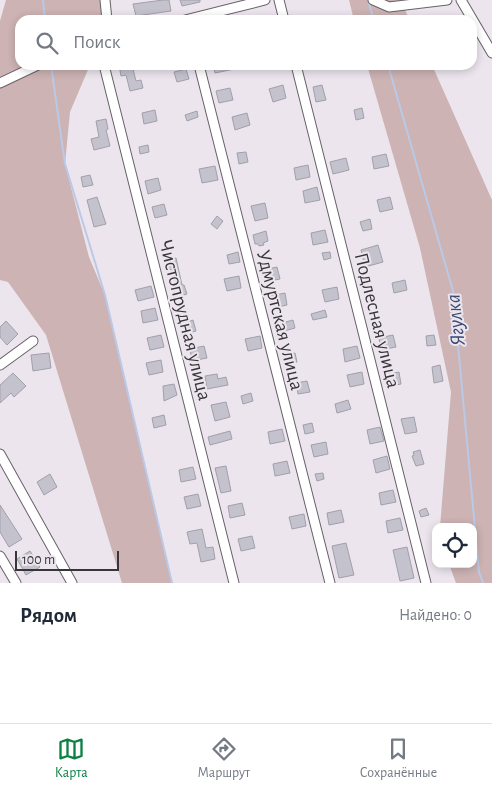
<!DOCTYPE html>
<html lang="ru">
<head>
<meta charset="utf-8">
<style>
  :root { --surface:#fff; --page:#f6f6f7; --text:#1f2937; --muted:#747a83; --line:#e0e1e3; --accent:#0b8043 }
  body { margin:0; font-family:"Alegreya Sans",sans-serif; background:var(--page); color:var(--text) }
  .controls { position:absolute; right:15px; bottom:15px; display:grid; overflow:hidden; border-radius:10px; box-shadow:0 2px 8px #0003 }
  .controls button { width:45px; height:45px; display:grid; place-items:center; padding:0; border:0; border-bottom:1px solid var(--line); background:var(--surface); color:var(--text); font:25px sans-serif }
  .scale { position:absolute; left:15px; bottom:12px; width:104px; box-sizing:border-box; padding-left:5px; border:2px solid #383539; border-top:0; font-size:14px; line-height:18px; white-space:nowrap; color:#383539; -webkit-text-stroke:4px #ece5ee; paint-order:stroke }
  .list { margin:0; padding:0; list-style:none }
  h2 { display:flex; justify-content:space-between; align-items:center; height:65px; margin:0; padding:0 20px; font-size:21px }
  h2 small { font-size:16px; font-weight:400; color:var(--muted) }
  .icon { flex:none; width:28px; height:28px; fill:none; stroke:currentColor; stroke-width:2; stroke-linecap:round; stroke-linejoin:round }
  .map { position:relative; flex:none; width:492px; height:583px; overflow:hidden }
  .search { position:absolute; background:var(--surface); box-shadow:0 2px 8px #0003; left:15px; right:15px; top:15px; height:55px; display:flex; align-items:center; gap:12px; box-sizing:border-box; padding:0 18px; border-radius:15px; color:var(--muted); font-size:19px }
  .sheet { height:140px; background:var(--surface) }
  nav { display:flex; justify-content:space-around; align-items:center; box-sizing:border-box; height:70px; border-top:1px solid var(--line); background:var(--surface); font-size:14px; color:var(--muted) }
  nav a { display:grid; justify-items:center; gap:2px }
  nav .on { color:var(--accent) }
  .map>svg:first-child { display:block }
  .green { fill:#cdb3b3 }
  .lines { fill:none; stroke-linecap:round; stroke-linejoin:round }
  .stream { stroke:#bac9e7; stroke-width:2 }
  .building { fill:#c4c2cd; stroke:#a1a0aa }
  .minor-casing { stroke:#686169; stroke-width:11 }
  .minor { stroke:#fff; stroke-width:9 }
  .labels { text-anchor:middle; stroke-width:4; stroke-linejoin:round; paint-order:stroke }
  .street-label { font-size:20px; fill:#383539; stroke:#ece5ee }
  .water-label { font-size:21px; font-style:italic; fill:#354973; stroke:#ece5ee }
</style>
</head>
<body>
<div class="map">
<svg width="492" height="583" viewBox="0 0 492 583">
  <rect width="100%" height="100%" fill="#ece5ee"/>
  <g class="green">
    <polygon points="6,0 104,0 101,20 20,20 20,65 90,65 70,112 65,164 89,257 105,295 172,583 122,583 46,335 8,282 0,280 0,21"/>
    <polygon points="349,0 400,0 410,20 354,20"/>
    <polygon points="367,65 432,65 492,200 492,583 456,583 449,564 473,564 473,527 440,527 451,392 420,248"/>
  </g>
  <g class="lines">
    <g class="stream">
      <polyline points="43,0 45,20"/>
      <polyline points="369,4 374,20"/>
      <polyline points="51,65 65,164 105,295 172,583"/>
      <polyline points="388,65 453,291 479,572 483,583"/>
    </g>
  </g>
  <g class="building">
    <polygon points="163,0 169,0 171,11 136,16 133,4"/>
    <polygon points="180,0 200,0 200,2 182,6"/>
    <polygon points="119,65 132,65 136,81 141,80 143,88 130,91 126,75 121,76"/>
    <polygon points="213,65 239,65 239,68 215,73"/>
    <polygon points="186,69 189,79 177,82 174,72"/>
    <polygon points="283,85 286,98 273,102 269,89"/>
    <polygon points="322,85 326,100 316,102 313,87"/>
    <polygon points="230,88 233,100 219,103 216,91"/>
    <polygon points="362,108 364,118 356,120 354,110"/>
    <polygon points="155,110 157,121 144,124 142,113"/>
    <polygon points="197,111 198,117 187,121 185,115"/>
    <polygon points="247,113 250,125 235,130 232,117"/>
    <polygon points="106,119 108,129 106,130 110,146 94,150 91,139 99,137 96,121"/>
    <polygon points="148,145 149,152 140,154 139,147"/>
    <polygon points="246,152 248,162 239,164 237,153"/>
    <polygon points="386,154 389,166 374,169 372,157"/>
    <polygon points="346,158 349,170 333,174 330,162"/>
    <polygon points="308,165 310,177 296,180 294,168"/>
    <polygon points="215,166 218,180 202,183 199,169"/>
    <polygon points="90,175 93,185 83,187 81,177"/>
    <polygon points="158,178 161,190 148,194 145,181"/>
    <polygon points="317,187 320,200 305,203 303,191"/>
    <polygon points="97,197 106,224 94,227 87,200"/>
    <polygon points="390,197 393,209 380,212 377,200"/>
    <polygon points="265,203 268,218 255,221 251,206"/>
    <polygon points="164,204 167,215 155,218 152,207"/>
    <polygon points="217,216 223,221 217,229 211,224"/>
    <polygon points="370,219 372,229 363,231 360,222"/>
    <polygon points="325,230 328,242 313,245 311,233"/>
    <polygon points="266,231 268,241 263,243 264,245 259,246 258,244 255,244 253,235"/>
    <polygon points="378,245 383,262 365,267 361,250"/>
    <polygon points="238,252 240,262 229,264 227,255"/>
    <polygon points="330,252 331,258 324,260 322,253"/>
    <polygon points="176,258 182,285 184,285 187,294 174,298 171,288 177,287 172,269 168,270 166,261"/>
    <polygon points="277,267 280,279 265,282 263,270"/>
    <polygon points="239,276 241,288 227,291 224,279"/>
    <polygon points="405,280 407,290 394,293 392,283"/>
    <polygon points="151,286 154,297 138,301 135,290"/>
    <polygon points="337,287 339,299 325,302 322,290"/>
    <polygon points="285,293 287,305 273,308 270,296"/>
    <polygon points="155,308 158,320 143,323 141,311"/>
    <polygon points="325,310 327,317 313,320 311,314"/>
    <polygon points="193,320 196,331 188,333 185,323"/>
    <polygon points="293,320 295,328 284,331 282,323"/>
    <polygon points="6,321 18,334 7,345 0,337 0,327"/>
    <polygon points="161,335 164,347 150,350 147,338"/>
    <polygon points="393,335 396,347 381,350 379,338"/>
    <polygon points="434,335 436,345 427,346 426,336"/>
    <polygon points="260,336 262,348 248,351 245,339"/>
    <polygon points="204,346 207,358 192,361 190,349"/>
    <polygon points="357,346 360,358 345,362 343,349"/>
    <polygon points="49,353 51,368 33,371 31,355"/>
    <polygon points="295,353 297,362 286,365 283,356"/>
    <polygon points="161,360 163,372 149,375 146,363"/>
    <polygon points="440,365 443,381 434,383 432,367"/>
    <polygon points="362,372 364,384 350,387 347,375"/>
    <polygon points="399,372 401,384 387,387 384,375"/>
    <polygon points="13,373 26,386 14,397 11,393 0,403 0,385"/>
    <polygon points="217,374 218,379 226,377 228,385 207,389 205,376"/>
    <polygon points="307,381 310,392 298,394 296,383"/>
    <polygon points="174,384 177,395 164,401 163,386"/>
    <polygon points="251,393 253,401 243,404 241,396"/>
    <polygon points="348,400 351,409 337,413 335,404"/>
    <polygon points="226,402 230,417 215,421 211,405"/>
    <polygon points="164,415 166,425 154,428 152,418"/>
    <polygon points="414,417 417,432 405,434 401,419"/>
    <polygon points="312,423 314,432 305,434 303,425"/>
    <polygon points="380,427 384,441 370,444 367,430"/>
    <polygon points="282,429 285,441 270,444 268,432"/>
    <polygon points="230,431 232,439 210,445 208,437"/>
    <polygon points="326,442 328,454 314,457 311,445"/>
    <polygon points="420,450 424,464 416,466 412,456 414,455 413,452"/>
    <polygon points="387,456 390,469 376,473 373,460"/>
    <polygon points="287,461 290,473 275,476 273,464"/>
    <polygon points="226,466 231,491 221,493 215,468"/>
    <polygon points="193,467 196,479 181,482 179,470"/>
    <polygon points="323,473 324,479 317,481 315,474"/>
    <polygon points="50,474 57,487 44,495 37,482"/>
    <polygon points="393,490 396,502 381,505 379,493"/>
    <polygon points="198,494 201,506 187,509 184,497"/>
    <polygon points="242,503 245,515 230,518 228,506"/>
    <polygon points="0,505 22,539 9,547 0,532"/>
    <polygon points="426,508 429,515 421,517 419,511"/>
    <polygon points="341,510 344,522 329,525 327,513"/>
    <polygon points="304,514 306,526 292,529 289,517"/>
    <polygon points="400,518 403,530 388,533 386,521"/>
    <polygon points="202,529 206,548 213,547 215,559 201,562 197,543 190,544 187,532"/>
    <polygon points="252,536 255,548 241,551 238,539"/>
    <polygon points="346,543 354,575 339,578 332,546"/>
    <polygon points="407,547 414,578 400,581 393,550"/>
    <polygon points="30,551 40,567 26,575 17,559"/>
  </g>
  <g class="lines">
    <defs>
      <g id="minor">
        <polyline points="105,0 107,20"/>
        <polyline points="279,0 284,20"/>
        <polyline points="373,0 389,7 447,0"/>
        <polyline points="461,0 492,53"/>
        <polyline points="185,20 265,0"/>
        <polyline points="104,65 234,583"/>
        <polyline points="199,65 330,583"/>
        <polyline points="296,65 426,583"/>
        <polyline points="0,83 38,65"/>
        <polyline points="0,365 33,341"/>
        <polyline points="0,454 72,583"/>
        <polyline points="0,556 16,583"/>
      </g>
    </defs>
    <use href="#minor" class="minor-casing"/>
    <use href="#minor" class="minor"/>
  </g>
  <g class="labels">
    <g class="street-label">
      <text transform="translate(186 320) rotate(76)" y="7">Чистопрудная улица</text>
      <text transform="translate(281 320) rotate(76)" y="7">Удмуртская улица</text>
      <text transform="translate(378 320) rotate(76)" y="7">Подлесная улица</text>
    </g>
    <g class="water-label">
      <text transform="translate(455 320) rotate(-96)" y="7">Ягулка</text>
    </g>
  </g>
</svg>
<div class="controls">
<button><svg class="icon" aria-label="locate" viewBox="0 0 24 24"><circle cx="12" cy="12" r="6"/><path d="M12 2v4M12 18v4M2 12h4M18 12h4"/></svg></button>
</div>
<div class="scale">100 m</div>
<div class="search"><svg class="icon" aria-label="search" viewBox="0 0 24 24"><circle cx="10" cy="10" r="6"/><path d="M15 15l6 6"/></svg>Поиск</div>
</div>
<section class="sheet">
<h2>Рядом<small>Найдено: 0</small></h2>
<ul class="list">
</ul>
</section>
<nav>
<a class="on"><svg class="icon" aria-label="map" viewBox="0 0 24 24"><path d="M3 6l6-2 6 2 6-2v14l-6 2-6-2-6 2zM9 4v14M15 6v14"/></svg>Карта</a>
<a><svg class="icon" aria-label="directions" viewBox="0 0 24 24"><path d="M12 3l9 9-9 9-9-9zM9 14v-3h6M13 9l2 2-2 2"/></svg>Маршрут</a>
<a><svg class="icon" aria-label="saved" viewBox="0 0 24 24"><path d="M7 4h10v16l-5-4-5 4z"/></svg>Сохранённые</a>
</nav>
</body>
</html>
